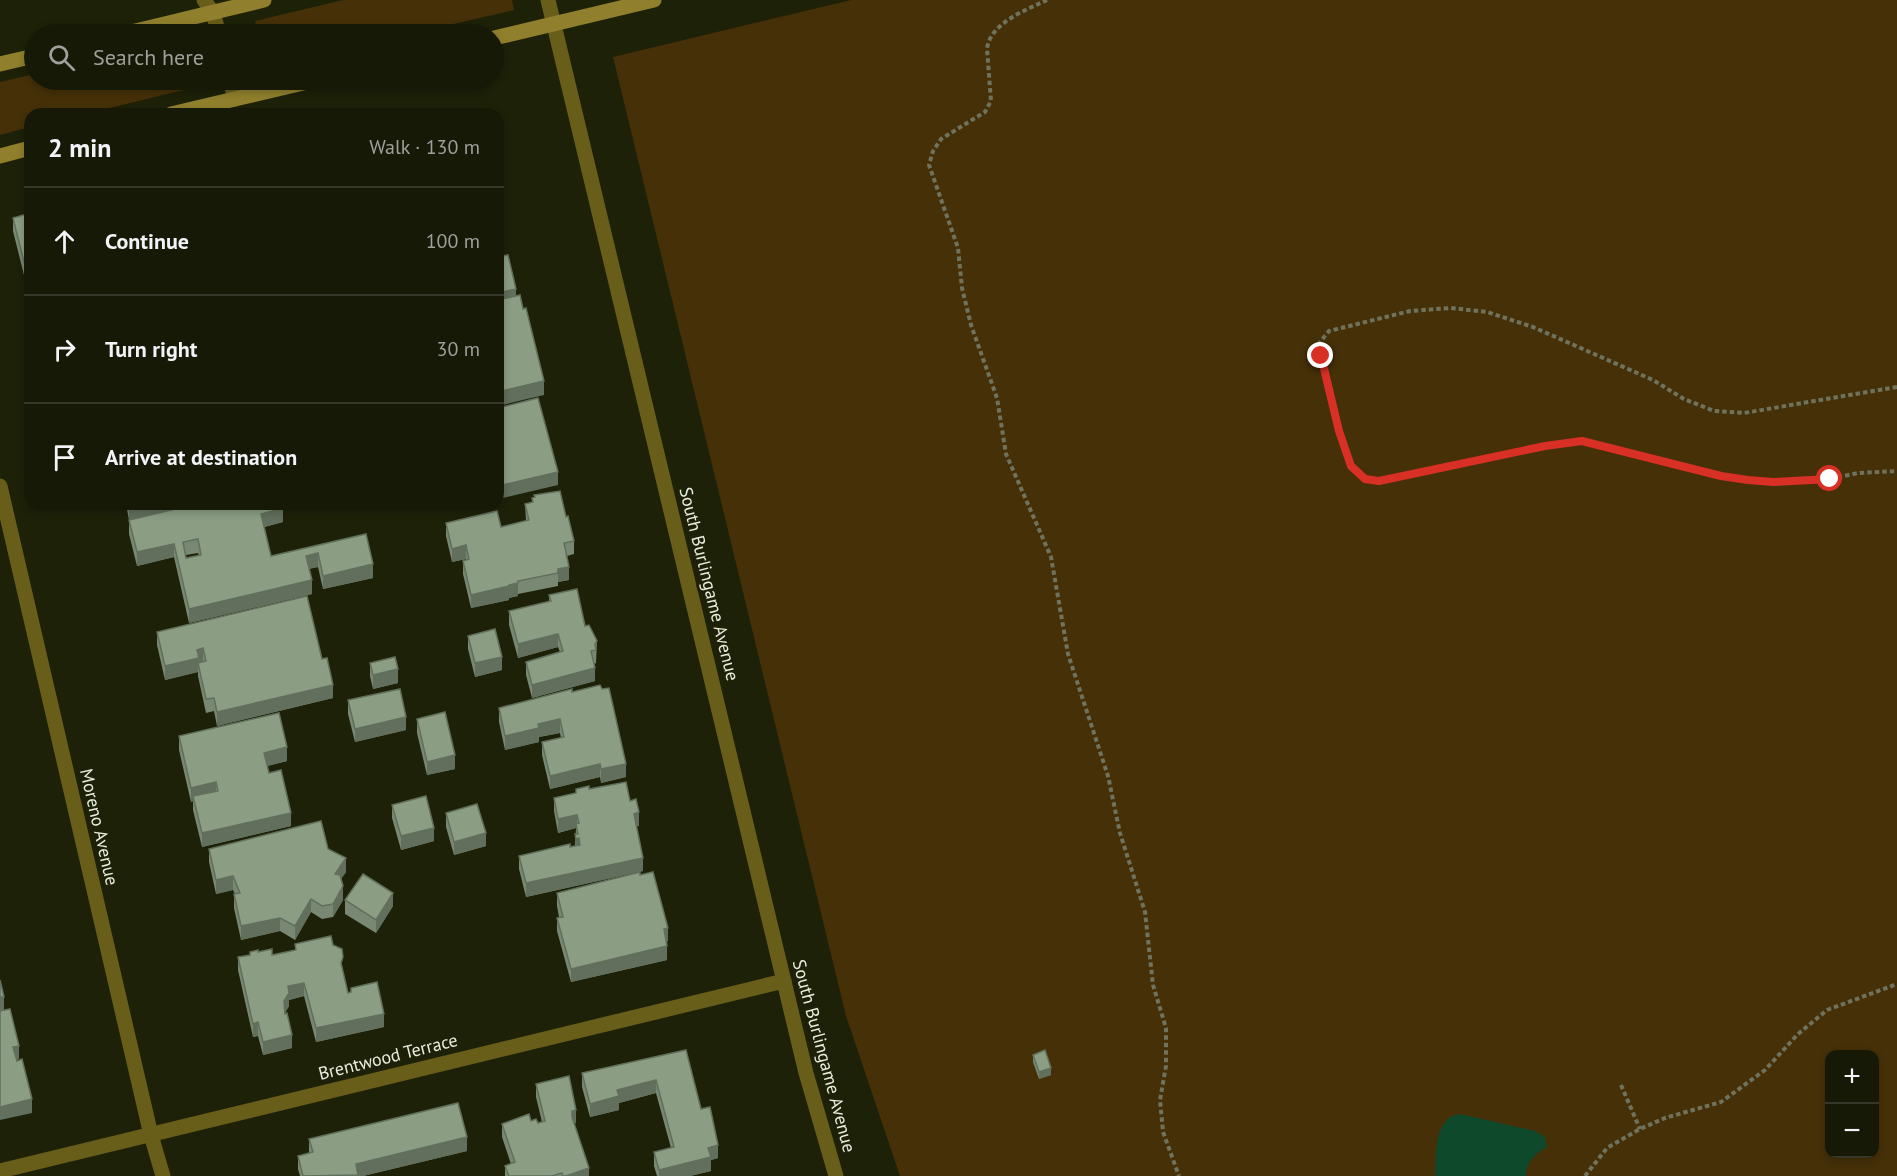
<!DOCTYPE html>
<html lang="en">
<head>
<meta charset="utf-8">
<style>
  :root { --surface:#161906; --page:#1f2210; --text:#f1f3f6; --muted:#9ea09b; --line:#353828 }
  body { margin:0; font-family:"PT Sans",sans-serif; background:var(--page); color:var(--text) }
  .controls { position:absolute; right:18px; bottom:18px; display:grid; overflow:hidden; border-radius:12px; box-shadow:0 3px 9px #0003 }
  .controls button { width:54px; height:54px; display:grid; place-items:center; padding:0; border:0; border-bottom:2px solid var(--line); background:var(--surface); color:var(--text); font:30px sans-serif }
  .stop { position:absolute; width:18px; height:18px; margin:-14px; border:4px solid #d93025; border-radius:50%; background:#fff }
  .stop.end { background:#d93025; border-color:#fff; box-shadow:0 2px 6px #0008 }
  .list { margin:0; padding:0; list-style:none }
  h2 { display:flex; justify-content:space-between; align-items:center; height:78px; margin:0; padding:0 24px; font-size:26px }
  h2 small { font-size:20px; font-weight:400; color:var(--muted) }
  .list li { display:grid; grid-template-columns:39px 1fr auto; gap:18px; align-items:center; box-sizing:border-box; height:108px; padding:0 24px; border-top:2px solid var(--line) }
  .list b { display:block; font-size:22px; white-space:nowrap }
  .list em { font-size:20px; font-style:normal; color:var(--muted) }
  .icon { flex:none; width:33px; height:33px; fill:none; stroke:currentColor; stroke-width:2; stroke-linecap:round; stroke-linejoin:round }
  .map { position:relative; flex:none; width:1897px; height:1176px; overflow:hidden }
  .search { position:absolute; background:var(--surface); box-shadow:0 3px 9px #0003; left:24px; top:24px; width:480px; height:66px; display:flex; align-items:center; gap:15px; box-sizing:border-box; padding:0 21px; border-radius:33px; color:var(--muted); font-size:22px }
  .panel { position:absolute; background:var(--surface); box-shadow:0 3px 9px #0003; left:24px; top:108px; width:480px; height:402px; border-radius:18px }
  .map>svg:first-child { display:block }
  .green { fill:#453008; fill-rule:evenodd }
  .water { fill:#0f492c }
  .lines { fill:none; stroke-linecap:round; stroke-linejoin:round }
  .path { stroke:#6f735d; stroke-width:4; stroke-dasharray:4.5 3; stroke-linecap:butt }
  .street { stroke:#695d1a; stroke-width:15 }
  .secondary { stroke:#90802d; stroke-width:15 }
  .wall { fill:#788872; fill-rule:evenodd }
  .shaded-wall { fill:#616f5c }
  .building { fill:#8b9e84; stroke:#616f5c; stroke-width:1.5; fill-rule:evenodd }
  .route { stroke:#d93025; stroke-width:8 }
  .labels { text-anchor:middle; stroke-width:6; stroke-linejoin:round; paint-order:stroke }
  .street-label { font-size:18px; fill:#e9eddd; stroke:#1d2108 }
</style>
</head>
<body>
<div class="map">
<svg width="1897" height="1176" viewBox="0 0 1897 1176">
  <rect width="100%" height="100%" fill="#1d2108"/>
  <g class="green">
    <polygon points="343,0 512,0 514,10 410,34 258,34 255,21"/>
    <path d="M851,0H1897V1176H900L846,1016L613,57ZM1830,1054H1874V1154H1830Z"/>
    <polygon points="34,74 34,80 194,80 196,87 85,114 30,114 30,127 0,135 0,82"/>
  </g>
  <path class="water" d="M1460,1114L1535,1131L1545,1137L1547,1147C1536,1153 1526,1162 1526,1176H1435C1436,1159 1434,1133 1447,1120C1450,1116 1456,1115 1460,1114Z"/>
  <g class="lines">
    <g class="path">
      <path d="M1047,0C1026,10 990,23 987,49L991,101L985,112L941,139L933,151L929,165L958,248L962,288L971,325L997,398L1006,454L1051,557L1068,654L1108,776L1120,833L1145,912L1153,985L1166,1028V1066L1160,1100L1163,1132L1179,1176"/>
      <polyline points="1897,387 1744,413 1714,411 1684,399 1653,380 1533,327 1487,312 1451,308 1410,311 1329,331 1320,342 1321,356 1339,431 1351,466 1365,479 1379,481 1545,446 1582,441 1721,475 1748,480 1773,482 1830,479 1858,473 1897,471"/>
      <polyline points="1621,1085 1640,1129"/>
      <polyline points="1585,1176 1607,1148 1640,1129 1665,1118 1721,1102 1765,1070 1798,1034 1827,1010 1897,984"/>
    </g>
    <g class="street">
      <polyline points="204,0 213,13 219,34"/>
      <polyline points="548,0 806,1073 836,1176"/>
      <polyline points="230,80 235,99"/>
      <polyline points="0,486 151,1135 163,1176"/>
      <polyline points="0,1171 784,981"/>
    </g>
    <g class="secondary">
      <polyline points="123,34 264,0"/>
      <polyline points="494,38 654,0"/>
      <polyline points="0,64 34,56"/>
      <polyline points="171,114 316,80"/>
      <polyline points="0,156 30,148"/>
    </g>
  </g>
  <g class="wall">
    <polygon points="30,207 26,283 13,231 13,218 26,215 26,208"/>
    <polygon points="532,498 566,517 574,541 574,554 567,556 569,580 558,582 558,586 518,594 518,596 509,598 509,600 471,608 463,574 463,561 466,560 466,559 452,562 446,536 446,523 501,527 526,521 525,504 532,503"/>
    <path d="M126,504H282L283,522L264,527L271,556L366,534L373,578L323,589L318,567L309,569L312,594L189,623L174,557L137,566L129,534V520ZM198,553L199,556L186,558V555Z"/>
    <polygon points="549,595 585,626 597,641 596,663 594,664 595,681 532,698 526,675 526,662 560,652 558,647 518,658 509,625 509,611 549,602"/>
    <polygon points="157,632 322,659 333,698 217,726 214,711 206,713 198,676 198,672 165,680 157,645"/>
    <polygon points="468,636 502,670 475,677 468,649"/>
    <polygon points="370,663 398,683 373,689 370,676"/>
    <polygon points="572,692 626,777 601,783 600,777 550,789 542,755 542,742 561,738 560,733 539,737 539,742 505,750 499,722 499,708"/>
    <polygon points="348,700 406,730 355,742 348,714"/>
    <polygon points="417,719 455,769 427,775 417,733"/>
    <polygon points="179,736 287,761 267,766 269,773 291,826 202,847 193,810 193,801 191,802 179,750"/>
    <polygon points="576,789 589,789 630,801 639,826 636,826 643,871 526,897 519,869 519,856 575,846 576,828 558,833 554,811 554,798 576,793"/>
    <polygon points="392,805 434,841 401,850 392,818"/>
    <polygon points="446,813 486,846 454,855 446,827"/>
    <polygon points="209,849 328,849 346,872 341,879 343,900 333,917 322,919 311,912 295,940 280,931 241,940 234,908 234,894 235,894 233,890 216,894 209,862"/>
    <polygon points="557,893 668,941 666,942 667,960 571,982 557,931 557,918 559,917 557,906"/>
    <polygon points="345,900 393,906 376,933 345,914"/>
    <polygon points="295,944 333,945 343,971 348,993 351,992 351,988 384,1027 316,1042 304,996 289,1000 289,1006 285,1013 292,1048 263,1055 258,1036 253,1037 238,970 238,957 250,955 258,952 272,955 295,950"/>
    <polygon points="686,1050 701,1109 718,1158 711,1160 711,1171 690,1176 657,1176 654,1166 654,1152 671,1148 656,1093 619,1103 619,1110 590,1117 582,1087 582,1073"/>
    <polygon points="1033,1055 1051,1075 1039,1079 1033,1062"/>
    <polygon points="536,1084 576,1123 574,1124 589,1176 505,1176 505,1166 511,1164 502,1137 502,1124 531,1121 538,1123 542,1122 536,1097"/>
    <polygon points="309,1139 467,1151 363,1176 300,1176 298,1169 298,1156 309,1153"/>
  </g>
  <g class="shaded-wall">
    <polygon points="30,269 30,283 26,283 26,270"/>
    <polygon points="516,289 516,303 498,307 498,293"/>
    <polygon points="544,381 544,395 498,406 498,392"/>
    <polygon points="558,472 558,485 498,499 498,486"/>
    <polygon points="141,504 203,504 129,520 129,506"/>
    <polygon points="463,504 479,504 463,508"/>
    <polygon points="283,508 283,522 261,528 261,514"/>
    <polygon points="174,544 174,557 137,566 137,552"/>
    <polygon points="466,545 466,559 452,562 452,549"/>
    <polygon points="318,553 318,567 306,569 306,556"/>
    <polygon points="373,564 373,578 323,589 323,576"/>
    <polygon points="569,567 569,580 558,582 558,569"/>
    <polygon points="312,580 312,594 189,623 189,609"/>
    <polygon points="518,583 518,596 509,598 509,600 471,608 471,595"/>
    <polygon points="558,634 558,647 518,658 518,644"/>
    <polygon points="203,648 203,662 198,663 198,672 165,680 165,666 197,650"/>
    <polygon points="502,657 502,670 475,677 475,663"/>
    <polygon points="595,668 595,681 532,698 532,685"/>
    <polygon points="398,669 398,683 373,689 373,675"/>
    <polygon points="333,685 333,698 217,726 217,712"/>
    <polygon points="406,717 406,730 355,742 355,729"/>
    <polygon points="560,719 560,733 539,737 539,742 505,750 505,736 538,724"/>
    <polygon points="287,747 287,761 264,767 264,753"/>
    <polygon points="455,755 455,769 427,775 427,762"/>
    <polygon points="600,764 600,777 550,789 550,776"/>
    <polygon points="626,764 626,777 601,783 601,769"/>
    <polygon points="216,782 216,796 193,796 193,801 191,802 191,788"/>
    <polygon points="639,812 639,826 634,827 634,814"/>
    <polygon points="291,813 291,826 202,847 202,833"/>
    <polygon points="577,815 577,828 576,824 576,828 558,833 558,819"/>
    <polygon points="434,828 434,841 401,850 401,836"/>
    <polygon points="486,833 486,846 454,855 454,842"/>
    <polygon points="579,838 579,851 576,852 576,839"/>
    <polygon points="346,858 346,872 335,887 335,874"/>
    <polygon points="643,858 643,871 526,897 526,883"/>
    <polygon points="233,876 233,890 216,894 216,880"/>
    <polygon points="343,886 343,900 333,917 333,904"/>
    <polygon points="393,893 393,906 376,933 376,920"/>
    <polygon points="311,899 311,912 295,940 295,926"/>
    <polygon points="280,918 280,931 241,940 241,926"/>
    <polygon points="668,928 668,941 664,942 664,929"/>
    <polygon points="667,946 667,960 571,982 571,969"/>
    <polygon points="304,983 304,996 289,1000 289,1006 284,1014 284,1001 288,986"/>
    <polygon points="0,997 4,997 4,1010 0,1011"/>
    <polygon points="384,1014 384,1027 316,1042 316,1028"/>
    <polygon points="258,1022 258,1036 253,1037 253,1024"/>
    <polygon points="292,1035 292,1048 263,1055 263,1042"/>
    <polygon points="19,1046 19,1059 13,1061 13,1047"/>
    <polygon points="1051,1068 1051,1075 1039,1079 1039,1072"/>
    <polygon points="656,1080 656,1093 619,1103 619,1110 590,1117 590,1104 617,1090"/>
    <polygon points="32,1099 32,1113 0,1120 0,1107"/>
    <polygon points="576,1110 576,1123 572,1124 572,1111"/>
    <polygon points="467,1137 467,1151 363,1176 358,1176 356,1164"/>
    <polygon points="718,1145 718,1158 711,1160 711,1171 690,1176 659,1176 659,1170 708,1148"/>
    <polygon points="589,1168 589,1176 566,1176"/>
  </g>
  <g class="building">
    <polygon points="30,207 30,269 26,270 13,218 27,214 26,208"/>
    <polygon points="508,255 516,289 498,293 498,257"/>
    <polygon points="520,295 523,309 526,308 544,381 498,392 498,300"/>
    <polygon points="538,398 558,472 498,486 498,408"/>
    <polygon points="560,491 566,517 568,516 574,541 564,543 569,567 558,569 558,573 518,581 518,583 509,585 509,586 471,595 463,561 469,559 466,545 452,549 446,523 497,511 501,527 529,520 525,504 533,502 532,498 535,497 534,495"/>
    <polygon points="129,504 141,504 129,506"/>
    <path d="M196,504H282L283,508L261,514L271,556L366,534L373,564L323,576L318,553L306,556L312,580L189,609L174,544L137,552L129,520ZM198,539L201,555L186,558L183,542Z"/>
    <polygon points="577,589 585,626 589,625 597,641 595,644 596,650 591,651 595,668 532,685 526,662 563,651 558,634 518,644 509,611 551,601 549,595"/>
    <polygon points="307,596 322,659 327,658 333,685 217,712 214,698 206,699 198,663 206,661 203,648 197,650 199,658 165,666 157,632"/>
    <polygon points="495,629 502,657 475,663 468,636"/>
    <polygon points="395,657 398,669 373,675 370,663"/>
    <polygon points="600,685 602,689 609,688 626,764 601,769 600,764 550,776 542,742 564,737 560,719 538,724 539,728 505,736 499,708 572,689 572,692"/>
    <polygon points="400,689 406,717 355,729 348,700"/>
    <polygon points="445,712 455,755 427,762 417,719"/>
    <polygon points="279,713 287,747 264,753 269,773 281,770 291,813 202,833 193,796 218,791 216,782 191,788 179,736"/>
    <polygon points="626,782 630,801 636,799 639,812 634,814 643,858 526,883 519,856 570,844 570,847 580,845 579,838 576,839 575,834 578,834 576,824 579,823 577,815 558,819 554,798 576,793 576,789 589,786 589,789"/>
    <polygon points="426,796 434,828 401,836 392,805"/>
    <polygon points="477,804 486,833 454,842 446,813"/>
    <polygon points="321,821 328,849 346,858 335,874 340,875 343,886 333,904 322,906 311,899 295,926 280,918 241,926 234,894 240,893 233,876 216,880 209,849"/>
    <polygon points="640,872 640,875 653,872 668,928 664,929 667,946 571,969 557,918 563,917 557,893"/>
    <polygon points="363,874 393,893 376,920 345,900"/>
    <polygon points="331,936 333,945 342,949 343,957 341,963 348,993 351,992 351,988 377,982 384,1014 316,1028 304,983 288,986 289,993 284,1001 285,1014 287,1013 292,1035 263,1042 258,1022 253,1024 238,957 250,955 250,952 258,950 258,952 272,949 272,955 296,950 295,944"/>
    <polygon points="0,980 4,997 0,997"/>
    <polygon points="10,1009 19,1046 13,1047 17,1061 22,1059 32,1099 0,1107 0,1011"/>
    <polygon points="686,1050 701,1109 710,1107 718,1145 708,1148 711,1157 659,1170 654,1152 674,1147 656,1080 617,1090 619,1096 590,1104 582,1073"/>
    <polygon points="1045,1050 1051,1068 1039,1072 1033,1055"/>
    <polygon points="569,1076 576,1110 572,1111 572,1117 589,1168 566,1176 563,1176 562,1173 552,1176 509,1176 505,1166 515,1162 502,1124 529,1114 531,1121 536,1119 538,1123 545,1121 536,1084"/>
    <polygon points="458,1103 467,1137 356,1164 358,1175 303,1176 298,1156 313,1152 309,1139"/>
  </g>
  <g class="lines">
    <polyline class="route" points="1321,356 1339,431 1351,466 1365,479 1379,481 1545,446 1582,441 1721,476 1748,480 1773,482 1830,479"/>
  </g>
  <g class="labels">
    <g class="street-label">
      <text transform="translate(709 584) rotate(76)" y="6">South Burlingame Avenue</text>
      <text transform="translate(99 827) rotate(77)" y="6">Moreno Avenue</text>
      <text transform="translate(824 1056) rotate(75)" y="6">South Burlingame Avenue</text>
      <text transform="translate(388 1057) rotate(-14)" y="6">Brentwood Terrace</text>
    </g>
  </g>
</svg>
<div class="controls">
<button>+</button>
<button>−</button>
</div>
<div class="stop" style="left:1830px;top:479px"></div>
<div class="stop end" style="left:1321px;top:356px"></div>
<div class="search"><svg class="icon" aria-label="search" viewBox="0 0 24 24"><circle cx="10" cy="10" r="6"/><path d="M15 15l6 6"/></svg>Search here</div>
<section class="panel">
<h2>2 min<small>Walk · 130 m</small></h2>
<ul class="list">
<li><svg class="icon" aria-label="ahead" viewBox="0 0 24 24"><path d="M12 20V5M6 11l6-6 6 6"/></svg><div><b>Continue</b></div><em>100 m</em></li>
<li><svg class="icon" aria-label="right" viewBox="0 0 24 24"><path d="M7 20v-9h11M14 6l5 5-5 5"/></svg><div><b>Turn right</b></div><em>30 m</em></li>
<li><svg class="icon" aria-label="arrive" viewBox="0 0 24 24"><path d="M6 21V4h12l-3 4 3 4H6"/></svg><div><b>Arrive at destination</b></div></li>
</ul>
</section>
</div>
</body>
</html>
